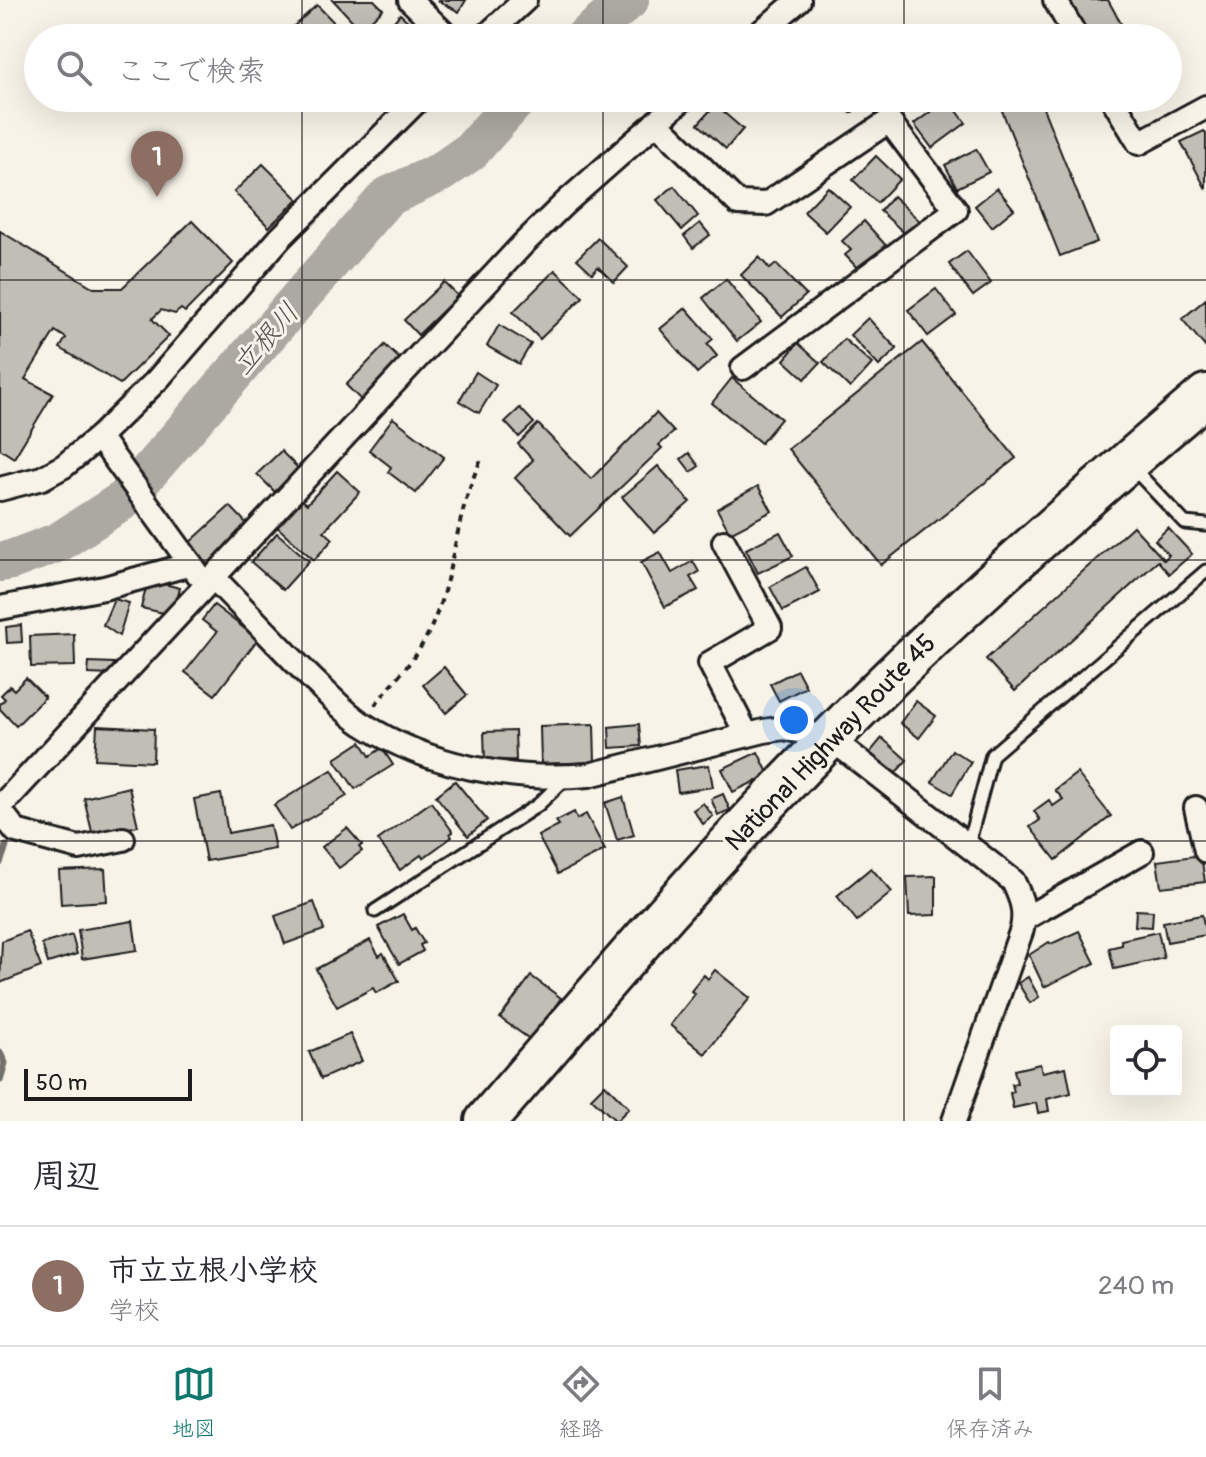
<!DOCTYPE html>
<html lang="ja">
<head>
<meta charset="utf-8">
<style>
  :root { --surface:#fff; --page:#f7f7f7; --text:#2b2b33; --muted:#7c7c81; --line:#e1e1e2; --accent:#0f766e }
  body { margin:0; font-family:Pangolin,"Klee One",sans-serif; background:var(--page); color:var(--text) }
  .controls { position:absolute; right:24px; bottom:24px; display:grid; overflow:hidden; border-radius:8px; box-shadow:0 8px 32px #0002 }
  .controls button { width:72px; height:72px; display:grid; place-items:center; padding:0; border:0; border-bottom:2px solid var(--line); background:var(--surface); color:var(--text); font:40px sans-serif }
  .scale { position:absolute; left:24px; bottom:20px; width:168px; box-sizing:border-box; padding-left:8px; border:4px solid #1c1c1c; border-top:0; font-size:22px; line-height:28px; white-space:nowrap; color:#1c1c1c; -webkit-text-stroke:6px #f7f3e8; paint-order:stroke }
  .you { position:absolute; left:794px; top:720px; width:28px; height:28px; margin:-20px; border:6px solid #fff; border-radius:50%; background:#1a73e8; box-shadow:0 0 0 12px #1a73e833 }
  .badge { display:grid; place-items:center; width:52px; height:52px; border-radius:50%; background:var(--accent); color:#fff; font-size:26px; font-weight:700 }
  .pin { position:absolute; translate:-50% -66px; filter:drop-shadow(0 2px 4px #0008) }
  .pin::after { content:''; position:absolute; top:42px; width:28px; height:24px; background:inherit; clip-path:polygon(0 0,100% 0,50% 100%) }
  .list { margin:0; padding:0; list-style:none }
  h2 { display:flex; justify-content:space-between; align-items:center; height:104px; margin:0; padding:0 32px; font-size:34px }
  h2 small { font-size:26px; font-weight:400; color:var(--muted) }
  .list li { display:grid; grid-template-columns:52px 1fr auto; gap:24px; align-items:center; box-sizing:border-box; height:120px; padding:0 32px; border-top:2px solid var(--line) }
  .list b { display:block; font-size:30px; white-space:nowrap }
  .list p { margin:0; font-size:26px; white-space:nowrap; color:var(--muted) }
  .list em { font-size:26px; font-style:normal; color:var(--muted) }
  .icon { flex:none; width:44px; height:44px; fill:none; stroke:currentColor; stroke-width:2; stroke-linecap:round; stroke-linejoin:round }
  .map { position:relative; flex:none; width:1206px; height:1121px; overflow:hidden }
  .search { position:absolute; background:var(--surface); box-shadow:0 8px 32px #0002; left:24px; right:24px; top:24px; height:88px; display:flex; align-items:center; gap:20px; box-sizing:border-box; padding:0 28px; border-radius:44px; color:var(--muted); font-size:30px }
  .sheet { height:224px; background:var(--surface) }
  nav { display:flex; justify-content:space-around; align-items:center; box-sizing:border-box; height:112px; border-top:2px solid var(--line); background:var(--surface); font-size:22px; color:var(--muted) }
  nav a { display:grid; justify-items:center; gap:4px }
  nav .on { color:var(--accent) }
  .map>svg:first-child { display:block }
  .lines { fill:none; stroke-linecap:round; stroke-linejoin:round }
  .stream { stroke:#72716c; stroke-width:7 }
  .river { stroke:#aca9a2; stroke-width:40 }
  .building { fill:#c0beb5; stroke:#1c1c1c; stroke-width:2 }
  .lane-casing { stroke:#1c1c1c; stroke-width:17 }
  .street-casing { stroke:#1c1c1c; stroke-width:28 }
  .highway-casing { stroke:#1c1c1c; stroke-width:46 }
  .path { stroke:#1c1c1c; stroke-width:4; stroke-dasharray:6 6; stroke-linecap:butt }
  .lane { stroke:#f7f3e8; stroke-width:11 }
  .street { stroke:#f7f3e8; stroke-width:22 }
  .highway { stroke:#f7f3e8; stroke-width:40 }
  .grid { fill:none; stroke:#1c1c1c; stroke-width:2; stroke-opacity:0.55 }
  .labels { text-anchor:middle; stroke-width:6; stroke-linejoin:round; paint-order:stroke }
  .street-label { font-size:26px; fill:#1c1c1c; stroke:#f7f3e8 }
  .water-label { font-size:28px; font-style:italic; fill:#565452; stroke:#f7f3e8 }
</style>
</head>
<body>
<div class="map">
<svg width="1206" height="1121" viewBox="0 0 1206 1121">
  <rect width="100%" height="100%" fill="#f7f3e8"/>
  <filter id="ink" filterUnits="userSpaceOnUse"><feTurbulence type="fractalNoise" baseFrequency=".0125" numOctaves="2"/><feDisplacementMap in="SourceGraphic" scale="16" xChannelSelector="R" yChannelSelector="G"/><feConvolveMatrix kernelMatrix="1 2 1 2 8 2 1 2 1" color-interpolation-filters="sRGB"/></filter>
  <g filter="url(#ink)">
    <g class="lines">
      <g class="stream">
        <polyline points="0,863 6,846"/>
        <polyline points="0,1053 5,1063 0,1080"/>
      </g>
      <g class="river">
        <polyline points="584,38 629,0"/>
        <polyline points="0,562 11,560 59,542 125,499 387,197 441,172 471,151 518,98"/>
      </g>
    </g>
    <g class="building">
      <polygon points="333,0 374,0 383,9 361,30"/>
      <polygon points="437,0 466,0 459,12"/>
      <polygon points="1067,0 1108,0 1129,38 1088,38"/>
      <polygon points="317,5 349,38 306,38 294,26"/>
      <polygon points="400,14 420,32 415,38 380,38"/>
      <polygon points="822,98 869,98 851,113 841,102 832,110"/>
      <polygon points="997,98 1039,98 1097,242 1060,256"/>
      <polygon points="948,99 966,123 932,148 914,124"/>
      <polygon points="715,105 743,129 726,149 698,124"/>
      <polygon points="1204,131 1206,134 1206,189 1181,142"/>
      <polygon points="976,149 989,172 957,188 945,165"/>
      <polygon points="876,156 900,179 877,203 853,180"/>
      <polygon points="263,164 298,199 269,227 234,192"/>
      <polygon points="674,186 698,216 682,230 657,200"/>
      <polygon points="828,187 850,207 826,232 804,212"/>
      <polygon points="997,188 1014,209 992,227 975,206"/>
      <polygon points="893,196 923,224 910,238 880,211"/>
      <polygon points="192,221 233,263 185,312 181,309 175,314 161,310 152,319 169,336 120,384 60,348 66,338 55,331 25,379 53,394 14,458 0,449 0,231 94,288 122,288"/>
      <polygon points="864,221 889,249 862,273 845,255 851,250 842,241"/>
      <polygon points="700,223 710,235 693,248 684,236"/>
      <polygon points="598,238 628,267 614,282 598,267 592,273 577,259"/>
      <polygon points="967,251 991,283 973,296 949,264"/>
      <polygon points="759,257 770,269 776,264 806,295 782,317 741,275"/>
      <polygon points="555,270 583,297 540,339 513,312"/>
      <polygon points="726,279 761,322 737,341 703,298"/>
      <polygon points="444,282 458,296 418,335 404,320"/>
      <polygon points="936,289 956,315 928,336 908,310"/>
      <polygon points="1206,299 1206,348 1182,319"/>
      <polygon points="686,308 713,339 707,344 717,356 697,373 660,329"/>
      <polygon points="868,318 897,349 879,366 850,335"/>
      <polygon points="499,325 531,344 519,364 487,346"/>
      <polygon points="844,339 872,364 850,388 823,362"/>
      <polygon points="922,342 1016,458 881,565 788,449"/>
      <polygon points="798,343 820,363 805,379 784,360"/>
      <polygon points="385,345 403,362 364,403 346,385"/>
      <polygon points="476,372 496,385 479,413 459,401"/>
      <polygon points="732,378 781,419 761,443 712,403"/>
      <polygon points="520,408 534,423 519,437 505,422"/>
      <polygon points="656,413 674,432 659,445 662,448 570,536 515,478 533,460 518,444 538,424 591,479"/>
      <polygon points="393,418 444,457 416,493 388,472 391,467 369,450"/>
      <polygon points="281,451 299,469 275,492 257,474"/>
      <polygon points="689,453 699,466 691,472 681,459"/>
      <polygon points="658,466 690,502 654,533 622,497"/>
      <polygon points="337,471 360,492 324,531 333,539 314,560 275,525 300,498 307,504"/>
      <polygon points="758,486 772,511 730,533 717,509"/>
      <polygon points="230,506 251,528 210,567 188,544"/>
      <polygon points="1133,526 1164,560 1169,555 1155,540 1168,528 1192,554 1169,574 1158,561 1015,691 986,659"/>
      <polygon points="780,532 793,556 758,573 746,549"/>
      <polygon points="277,533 309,561 283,590 251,562"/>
      <polygon points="660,552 672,573 693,561 699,572 690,577 698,590 665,607 641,562"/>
      <polygon points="806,567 820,592 783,611 770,587"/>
      <polygon points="148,580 180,588 173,615 141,608"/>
      <polygon points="114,599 129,603 119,636 103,625"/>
      <polygon points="214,605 258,639 215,695 185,672 217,632 202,620"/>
      <polygon points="21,625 22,642 7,643 6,627"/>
      <polygon points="74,634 75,666 31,667 30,636"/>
      <polygon points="89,662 114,663 113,675 88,674"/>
      <polygon points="444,667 467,695 446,713 423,685"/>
      <polygon points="797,670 806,687 779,701 770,684"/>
      <polygon points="26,678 45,697 16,726 0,709 0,704 5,699 1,695 10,686 14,690"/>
      <polygon points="916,701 936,716 919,738 900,723"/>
      <polygon points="594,724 595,762 541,764 540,726"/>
      <polygon points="639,724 641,746 610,748 609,727"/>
      <polygon points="97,726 154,729 153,762 95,759"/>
      <polygon points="515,731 516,760 485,761 484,732"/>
      <polygon points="882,738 907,760 892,777 867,756"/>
      <polygon points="361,742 370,756 382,748 393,765 355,789 335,759"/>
      <polygon points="952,750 971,762 952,794 932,782"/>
      <polygon points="758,752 769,775 733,792 722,769"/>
      <polygon points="709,765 713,787 678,792 675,770"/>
      <polygon points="332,770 347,796 290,830 274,805"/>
      <polygon points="1077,773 1111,816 1056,860 1030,827 1040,820 1034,811 1049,800 1053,806 1063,799 1055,790"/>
      <polygon points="455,781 487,820 468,836 436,796"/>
      <polygon points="129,787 138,826 93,836 84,798"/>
      <polygon points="221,794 228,833 270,825 275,849 206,861 194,799"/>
      <polygon points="723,794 730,810 718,815 711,799"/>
      <polygon points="623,797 634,835 617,840 605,803"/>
      <polygon points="431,802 453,832 450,834 452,837 423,858 421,855 400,870 378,840"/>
      <polygon points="703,803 713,816 703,824 693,810"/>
      <polygon points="574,812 577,819 586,814 605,850 558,874 538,836 559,825 556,821"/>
      <polygon points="347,828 362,845 359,847 362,851 339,868 322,847"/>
      <polygon points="1201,855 1205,882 1161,887 1157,861"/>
      <polygon points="871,868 892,892 857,921 837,896"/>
      <polygon points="105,869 107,901 61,904 59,871"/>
      <polygon points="936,876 936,915 909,916 907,877"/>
      <polygon points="314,902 324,930 285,944 275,916"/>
      <polygon points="1136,910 1153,911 1152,927 1135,926"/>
      <polygon points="403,914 412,930 415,928 424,943 420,945 423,951 399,964 378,927"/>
      <polygon points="1202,915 1206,935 1167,942 1163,922"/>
      <polygon points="133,921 137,950 82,959 78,930"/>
      <polygon points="27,931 41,967 0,983 2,941"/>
      <polygon points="1079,931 1095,963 1044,987 1029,955 1049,942 1051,944"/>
      <polygon points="1158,932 1164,958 1114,969 1109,948 1122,945 1121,940"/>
      <polygon points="72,935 77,954 48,963 42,944"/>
      <polygon points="370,940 379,956 383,953 399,981 376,993 373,988 337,1007 316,969"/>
      <polygon points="715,970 750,998 705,1054 670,1025 695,994 691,991 704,975 708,979"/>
      <polygon points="531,976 561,998 531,1040 500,1018"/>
      <polygon points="1028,977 1039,997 1030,1003 1018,983"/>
      <polygon points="350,1034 362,1061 321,1079 309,1052"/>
      <polygon points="1040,1064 1042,1072 1066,1067 1071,1093 1047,1099 1049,1111 1038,1113 1036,1103 1013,1108 1010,1093 1014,1092 1012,1084 1017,1083 1014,1070"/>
      <polygon points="605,1084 629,1108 616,1121 591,1098"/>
    </g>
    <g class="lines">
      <defs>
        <g id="lane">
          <polyline points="1133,468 1185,523 1206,525"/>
          <polyline points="968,845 992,755 1206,571"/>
          <polyline points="375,911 538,805 566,778"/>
        </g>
        <g id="street">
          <polyline points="410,0 449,38"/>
          <polyline points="1055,0 1077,38"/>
          <polyline points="484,38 525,0"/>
          <polyline points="754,38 799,0"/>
          <polyline points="1112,98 1139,143 1206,107"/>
          <polyline points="656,122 738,203 766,204 889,121 956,210 743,368"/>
          <polyline points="99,437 198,574"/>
          <polyline points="0,489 42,478 64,466 99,437 158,379 280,238 420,98"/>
          <polyline points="724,542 770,628 710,663 747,735"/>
          <path d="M213,577C246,611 278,645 311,678C327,693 342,710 361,723C427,766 511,782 589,775L764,731L784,728L830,738L1013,881C1021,898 1026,910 1022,929L954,1121"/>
          <polyline points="0,608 104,588 191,564"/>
          <polyline points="0,807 522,245 565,203 684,98"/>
          <polyline points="1196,808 1206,851"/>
          <polyline points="0,810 16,831 79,848 123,839"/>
          <polyline points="1024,919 1142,852"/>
        </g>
        <path id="highway" d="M486,1121C598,991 709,860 830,738C949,617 1077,505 1206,395"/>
      </defs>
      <use href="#lane" class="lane-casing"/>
      <use href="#street" class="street-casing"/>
      <use href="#highway" class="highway-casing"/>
      <path class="path" d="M375,705C392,683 414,661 427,636C455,581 454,515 481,460"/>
      <use href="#lane" class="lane"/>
      <use href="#street" class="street"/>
      <use href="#highway" class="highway"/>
    </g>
  </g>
  <path class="grid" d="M302,0V38M603,0V38M904,0V38M302,98V1121M603,98V1121M904,98V1121M0,280H1206M0,560H1206M0,841H1206"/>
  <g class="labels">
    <g class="street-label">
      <text transform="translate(830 742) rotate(-46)" y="9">National Highway Route 45</text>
    </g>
    <g class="water-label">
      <text transform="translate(265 338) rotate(-49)" y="10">立根川</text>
    </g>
  </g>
</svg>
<div class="controls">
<button><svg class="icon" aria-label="locate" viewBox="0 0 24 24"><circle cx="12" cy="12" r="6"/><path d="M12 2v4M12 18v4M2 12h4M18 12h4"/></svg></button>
</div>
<div class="scale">50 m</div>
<div class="you"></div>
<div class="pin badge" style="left:157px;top:197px;background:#8d6e63">1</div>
<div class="search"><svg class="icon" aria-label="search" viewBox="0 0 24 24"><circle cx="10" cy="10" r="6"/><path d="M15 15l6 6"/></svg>ここで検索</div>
</div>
<section class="sheet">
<h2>周辺<small></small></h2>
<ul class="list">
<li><span class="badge" style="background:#8d6e63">1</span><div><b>市立立根小学校</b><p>学校</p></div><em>240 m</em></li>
</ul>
</section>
<nav>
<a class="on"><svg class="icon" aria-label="map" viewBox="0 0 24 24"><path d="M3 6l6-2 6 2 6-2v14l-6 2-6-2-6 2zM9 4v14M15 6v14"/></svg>地図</a>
<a><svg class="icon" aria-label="directions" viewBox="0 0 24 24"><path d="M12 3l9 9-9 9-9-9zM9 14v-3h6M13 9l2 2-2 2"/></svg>経路</a>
<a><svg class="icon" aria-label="saved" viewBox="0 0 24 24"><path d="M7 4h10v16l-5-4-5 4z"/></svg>保存済み</a>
</nav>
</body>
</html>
